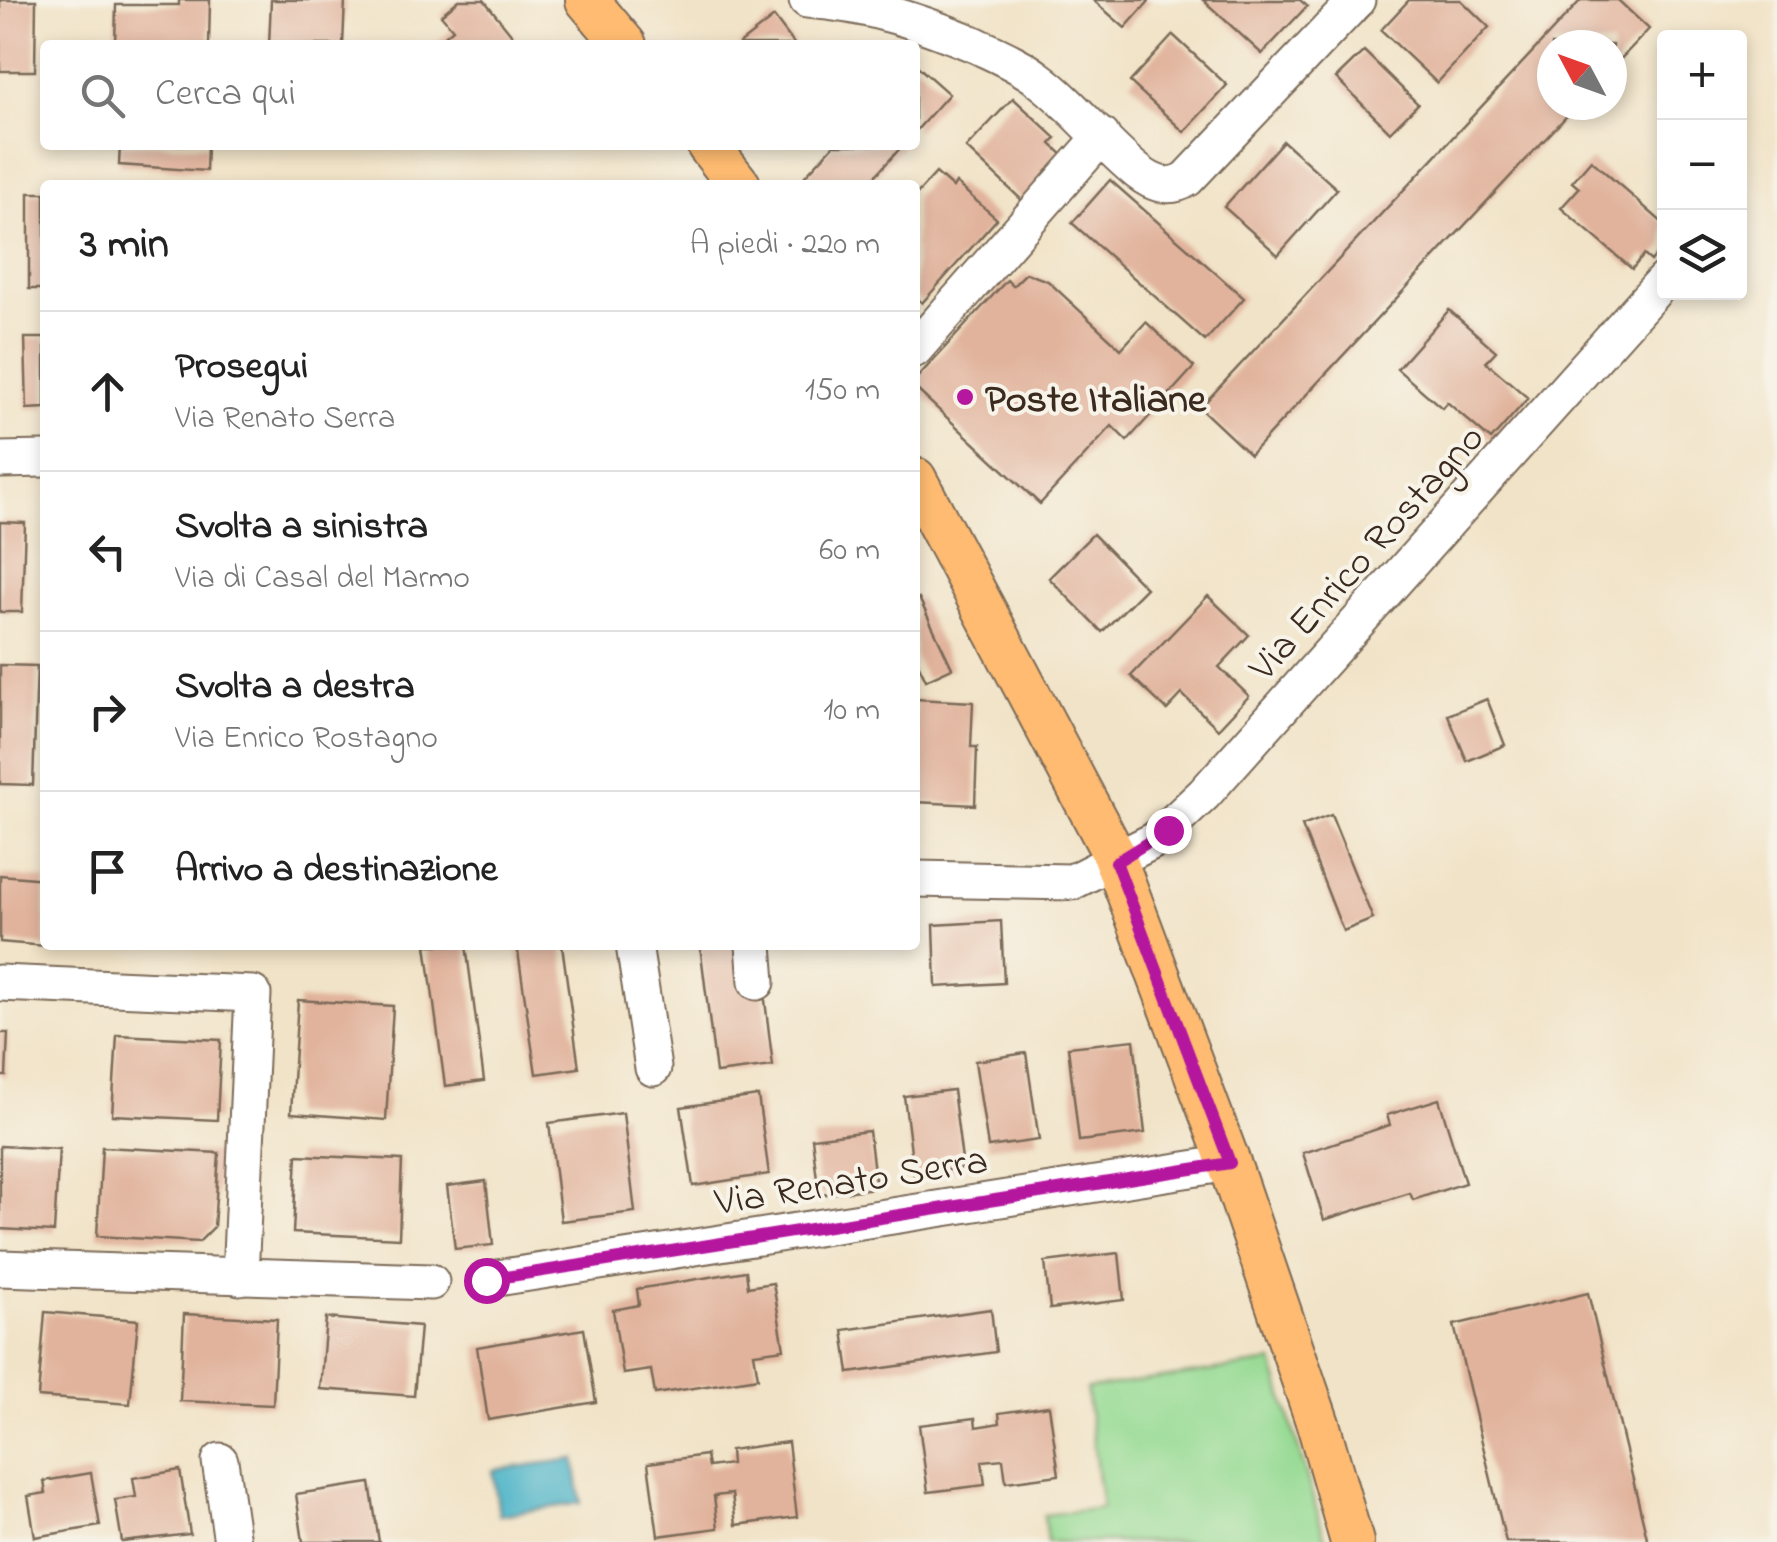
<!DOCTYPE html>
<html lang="it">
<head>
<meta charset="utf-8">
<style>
  :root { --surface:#fff; --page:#f2f2f2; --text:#222; --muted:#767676; --line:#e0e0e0 }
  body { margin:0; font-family:"Indie Flower",sans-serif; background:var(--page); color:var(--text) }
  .controls { position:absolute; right:30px; top:30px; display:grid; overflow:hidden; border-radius:10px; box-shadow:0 5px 15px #0003 }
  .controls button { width:90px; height:90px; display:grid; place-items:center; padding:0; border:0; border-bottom:2px solid var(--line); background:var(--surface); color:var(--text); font:50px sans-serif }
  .compass { position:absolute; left:1537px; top:30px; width:90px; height:90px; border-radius:50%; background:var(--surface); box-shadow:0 5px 15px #0003; rotate:311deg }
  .stop { position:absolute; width:30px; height:30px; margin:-22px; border:8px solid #b5179e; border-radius:50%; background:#fff }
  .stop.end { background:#b5179e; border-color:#fff; box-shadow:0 2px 10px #0008 }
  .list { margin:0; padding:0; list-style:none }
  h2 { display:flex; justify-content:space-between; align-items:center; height:130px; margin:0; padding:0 40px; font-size:42px }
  h2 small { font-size:32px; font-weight:400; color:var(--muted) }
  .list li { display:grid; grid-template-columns:65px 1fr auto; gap:30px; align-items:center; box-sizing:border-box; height:160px; padding:0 40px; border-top:2px solid var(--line) }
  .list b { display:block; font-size:38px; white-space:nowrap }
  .list p { margin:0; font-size:32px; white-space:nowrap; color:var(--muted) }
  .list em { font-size:32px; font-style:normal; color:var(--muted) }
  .icon { flex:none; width:55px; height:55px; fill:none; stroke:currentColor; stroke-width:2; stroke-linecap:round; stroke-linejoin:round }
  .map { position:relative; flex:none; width:1777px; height:1542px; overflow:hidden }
  .search { position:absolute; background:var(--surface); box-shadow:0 5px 15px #0003; left:40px; top:40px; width:880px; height:110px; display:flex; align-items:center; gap:25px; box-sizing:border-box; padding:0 35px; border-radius:10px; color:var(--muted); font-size:38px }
  .panel { position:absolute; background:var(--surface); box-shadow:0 5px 15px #0003; left:40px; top:180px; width:880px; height:770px; border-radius:10px }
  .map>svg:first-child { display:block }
  .green { fill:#95da93; stroke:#688258; stroke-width:2.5 }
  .water { fill:#49b2c7; stroke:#426e72; stroke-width:2.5 }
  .building { fill:#e1b39c }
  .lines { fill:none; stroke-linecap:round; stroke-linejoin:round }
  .minor-casing { stroke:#7b6b59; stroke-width:39 }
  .major-casing { stroke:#7b6b59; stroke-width:46 }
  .minor { stroke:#fff; stroke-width:35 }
  .major { stroke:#febb71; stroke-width:42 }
  .route { stroke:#b5179e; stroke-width:12 }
  .poi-dot { fill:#b5179e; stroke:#f7f3e8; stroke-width:4 }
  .labels { text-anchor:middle; stroke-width:8; stroke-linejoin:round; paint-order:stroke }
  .poi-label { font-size:40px; font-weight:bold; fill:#3b2a1e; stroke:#f7f3e8; text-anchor:start }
  .street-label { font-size:40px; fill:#3b2a1e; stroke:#f7f3e8 }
</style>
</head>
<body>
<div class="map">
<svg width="1777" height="1542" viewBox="0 0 1777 1542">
  <rect width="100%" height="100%" fill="#f7f3e8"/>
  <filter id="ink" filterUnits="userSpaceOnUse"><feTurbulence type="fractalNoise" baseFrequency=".01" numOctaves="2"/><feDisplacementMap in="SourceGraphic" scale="20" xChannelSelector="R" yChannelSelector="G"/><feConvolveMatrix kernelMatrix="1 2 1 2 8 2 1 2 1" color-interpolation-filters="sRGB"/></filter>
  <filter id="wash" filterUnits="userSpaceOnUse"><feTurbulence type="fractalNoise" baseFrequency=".0048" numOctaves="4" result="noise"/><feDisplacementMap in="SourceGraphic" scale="40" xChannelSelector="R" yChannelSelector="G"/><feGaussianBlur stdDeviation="2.25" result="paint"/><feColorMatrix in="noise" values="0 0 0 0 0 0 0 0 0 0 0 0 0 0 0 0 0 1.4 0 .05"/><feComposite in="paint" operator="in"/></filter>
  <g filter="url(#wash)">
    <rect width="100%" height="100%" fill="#f1e3c7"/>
    <polygon class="green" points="1273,1362 1326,1542 1047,1542 1044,1515 1102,1508 1086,1389"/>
    <polygon class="water" points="575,1459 581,1503 499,1515 493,1470"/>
    <g id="blocks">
      <g class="building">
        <polygon points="0,0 36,0 35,71 0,71"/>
        <polygon points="179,0 210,0 209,45 115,45 116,5 179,5"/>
        <polygon points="271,0 345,0 343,45 269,45"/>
        <polygon points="459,0 484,0 520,45 434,45 453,29 441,15"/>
        <polygon points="1093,0 1150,0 1125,28"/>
        <polygon points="1203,0 1300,0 1307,6 1262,54"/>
        <polygon points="1409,0 1461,0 1489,27 1437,83 1381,30"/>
        <polygon points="1581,0 1618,0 1649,29 1612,68 1612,45 1552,45 1552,105 1577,105 1250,455 1200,408"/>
        <polygon points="774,17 795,45 738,45"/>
        <polygon points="1173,35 1227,85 1184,132 1130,82"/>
        <polygon points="1364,51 1418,104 1390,132 1336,78"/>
        <polygon points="915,64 949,94 915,132"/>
        <polygon points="1013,98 1056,138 1051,144 1068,160 1026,204 966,148"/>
        <polygon points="1283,141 1337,189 1278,255 1224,207"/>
        <polygon points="120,145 207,145 206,171 119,165"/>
        <polygon points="834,145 903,145 867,185 815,185 805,176"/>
        <polygon points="1591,160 1664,224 1664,245 1651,261 1644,255 1632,269 1561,208 1579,188 1572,182"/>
        <polygon points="936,173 953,188 956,183 997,219 922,303 915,296 915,196"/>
        <polygon points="1110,180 1244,298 1205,341 1072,223"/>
        <rect x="29" y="193" width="16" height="96"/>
        <polygon points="1026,273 1048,281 1121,349 1146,322 1194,367 1127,441 1112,426 1040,504 915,388 915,380 1007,280 1013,286"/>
        <polygon points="1449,310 1496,351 1486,362 1528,398 1491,440 1447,402 1442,408 1397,369"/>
        <polygon points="25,338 45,338 45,408 27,409"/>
        <polygon points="0,522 25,523 22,612 0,612"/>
        <polygon points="1093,534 1146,588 1102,632 1049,578"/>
        <polygon points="1208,596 1249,635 1219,667 1249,696 1218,729 1182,694 1167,710 1131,676"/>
        <polygon points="919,598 952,668 926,680 915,657 915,600"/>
        <polygon points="0,665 37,666 33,785 0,784"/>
        <polygon points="915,699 973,702 971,747 977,747 975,805 915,802"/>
        <polygon points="1487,699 1505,745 1467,761 1448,715"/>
        <polygon points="1331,815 1373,919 1343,931 1302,826"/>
        <polygon points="0,875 45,879 45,946 0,942"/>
        <polygon points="1001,921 1004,983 936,987 934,925"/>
        <polygon points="426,945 466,945 484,1081 445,1086"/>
        <polygon points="517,945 562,945 579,1068 536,1074"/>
        <polygon points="700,945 744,945 764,992 773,1066 716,1073"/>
        <polygon points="298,1000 393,1006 386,1120 291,1113"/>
        <polygon points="0,1033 8,1033 6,1076 0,1076"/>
        <polygon points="117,1035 221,1040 217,1120 112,1115"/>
        <polygon points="1134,1040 1145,1133 1079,1141 1068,1047"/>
        <polygon points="1026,1053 1039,1140 988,1147 975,1061"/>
        <polygon points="953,1090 963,1168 914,1175 904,1096"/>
        <polygon points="758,1096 769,1174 693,1186 681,1107"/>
        <polygon points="1439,1099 1465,1183 1413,1200 1410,1193 1324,1220 1303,1153 1390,1125 1387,1115"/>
        <polygon points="623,1113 635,1212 561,1221 549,1123"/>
        <polygon points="869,1131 876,1188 819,1195 812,1138"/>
        <polygon points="0,1146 59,1149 54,1232 0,1229"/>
        <polygon points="102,1147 219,1153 214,1227 199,1242 97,1236"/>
        <polygon points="297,1155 402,1160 399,1238 293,1233"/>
        <polygon points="486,1181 493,1245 455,1249 447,1186"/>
        <polygon points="1119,1253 1124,1300 1050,1309 1045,1262"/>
        <polygon points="746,1271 748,1287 773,1283 784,1349 754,1353 758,1378 655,1394 651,1370 623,1374 613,1310 639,1305 637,1289"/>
        <polygon points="1588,1293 1648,1542 1506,1542 1454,1325"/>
        <polygon points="991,1309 996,1352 849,1373 843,1330"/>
        <polygon points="45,1312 138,1320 130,1404 38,1397"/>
        <polygon points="184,1314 277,1319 273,1405 180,1401"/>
        <polygon points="326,1318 420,1326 414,1396 320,1389"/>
        <polygon points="584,1329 596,1402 488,1420 477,1347"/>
        <polygon points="1049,1406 1059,1475 1006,1482 1003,1459 982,1461 985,1485 928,1492 919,1425 975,1418 976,1427 1000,1423 999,1413"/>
        <polygon points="788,1442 797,1517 736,1525 732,1494 714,1496 718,1528 658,1536 648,1463 706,1455 708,1467 731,1464 730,1450"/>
        <polygon points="180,1470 190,1534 122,1542 115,1500 136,1497 133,1478"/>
        <polygon points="91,1473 100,1526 35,1537 28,1496 46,1493 44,1481"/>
        <polygon points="370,1483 379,1542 303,1542 296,1494"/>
      </g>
    </g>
  </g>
  <g filter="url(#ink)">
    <use href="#blocks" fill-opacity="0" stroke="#7b6b59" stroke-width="2.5"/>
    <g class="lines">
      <defs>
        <g id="minor">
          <path d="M807,0C868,4 921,22 976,45C997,55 1019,64 1037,78C1074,105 1102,143 1138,172C1153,184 1170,190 1187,179L1357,0"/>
          <polyline points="915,349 1102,136"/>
          <polyline points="0,460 45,459"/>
          <polyline points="915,879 1072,882 1155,840 1204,794 1664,280"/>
          <polyline points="634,945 653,1068"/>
          <polyline points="754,945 757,982"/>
          <polyline points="0,983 253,994 240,1277"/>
          <polyline points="0,1268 431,1282"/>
          <polyline points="485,1280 1229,1163"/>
          <polyline points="220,1461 232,1542"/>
        </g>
        <g id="major">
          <polyline points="587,0 625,45"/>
          <polyline points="708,145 739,185"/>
          <polyline points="915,479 1112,851 1229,1163 1319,1427 1352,1542"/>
        </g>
      </defs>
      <use href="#minor" class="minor-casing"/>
      <use href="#major" class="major-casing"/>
      <use href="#minor" class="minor"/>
      <use href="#major" class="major"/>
    </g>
  </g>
  <g class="lines" filter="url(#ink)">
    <polyline class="route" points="486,1280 1230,1163 1116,862 1168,830"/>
  </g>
  <circle class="poi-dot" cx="965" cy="397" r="10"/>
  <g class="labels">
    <g class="poi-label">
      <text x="985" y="411">Poste Italiane</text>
    </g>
    <g class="street-label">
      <text transform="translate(1365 551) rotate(-48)" y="14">Via Enrico Rostagno</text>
      <text transform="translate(851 1179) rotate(-9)" y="14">Via Renato Serra</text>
    </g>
  </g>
</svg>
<div class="controls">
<button>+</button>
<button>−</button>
<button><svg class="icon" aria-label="layers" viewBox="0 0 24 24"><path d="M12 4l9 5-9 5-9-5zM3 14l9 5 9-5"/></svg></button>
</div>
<svg class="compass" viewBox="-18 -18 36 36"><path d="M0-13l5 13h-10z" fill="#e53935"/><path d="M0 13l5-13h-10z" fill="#767676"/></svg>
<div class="stop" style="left:486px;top:1280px"></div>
<div class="stop end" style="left:1168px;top:830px"></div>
<div class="search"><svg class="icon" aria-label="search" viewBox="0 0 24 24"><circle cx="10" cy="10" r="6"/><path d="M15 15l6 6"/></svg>Cerca qui</div>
<section class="panel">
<h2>3 min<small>A piedi · 220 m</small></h2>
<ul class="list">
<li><svg class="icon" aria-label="ahead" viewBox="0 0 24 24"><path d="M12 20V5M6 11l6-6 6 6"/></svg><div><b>Prosegui</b><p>Via Renato Serra</p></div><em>150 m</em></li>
<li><svg class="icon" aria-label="left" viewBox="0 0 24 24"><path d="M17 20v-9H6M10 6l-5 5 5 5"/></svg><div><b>Svolta a sinistra</b><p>Via di Casal del Marmo</p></div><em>60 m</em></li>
<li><svg class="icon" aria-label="right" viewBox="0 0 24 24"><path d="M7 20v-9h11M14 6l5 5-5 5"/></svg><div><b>Svolta a destra</b><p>Via Enrico Rostagno</p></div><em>10 m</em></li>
<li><svg class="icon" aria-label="arrive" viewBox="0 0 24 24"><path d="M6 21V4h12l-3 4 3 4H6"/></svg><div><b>Arrivo a destinazione</b></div></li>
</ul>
</section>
</div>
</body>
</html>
